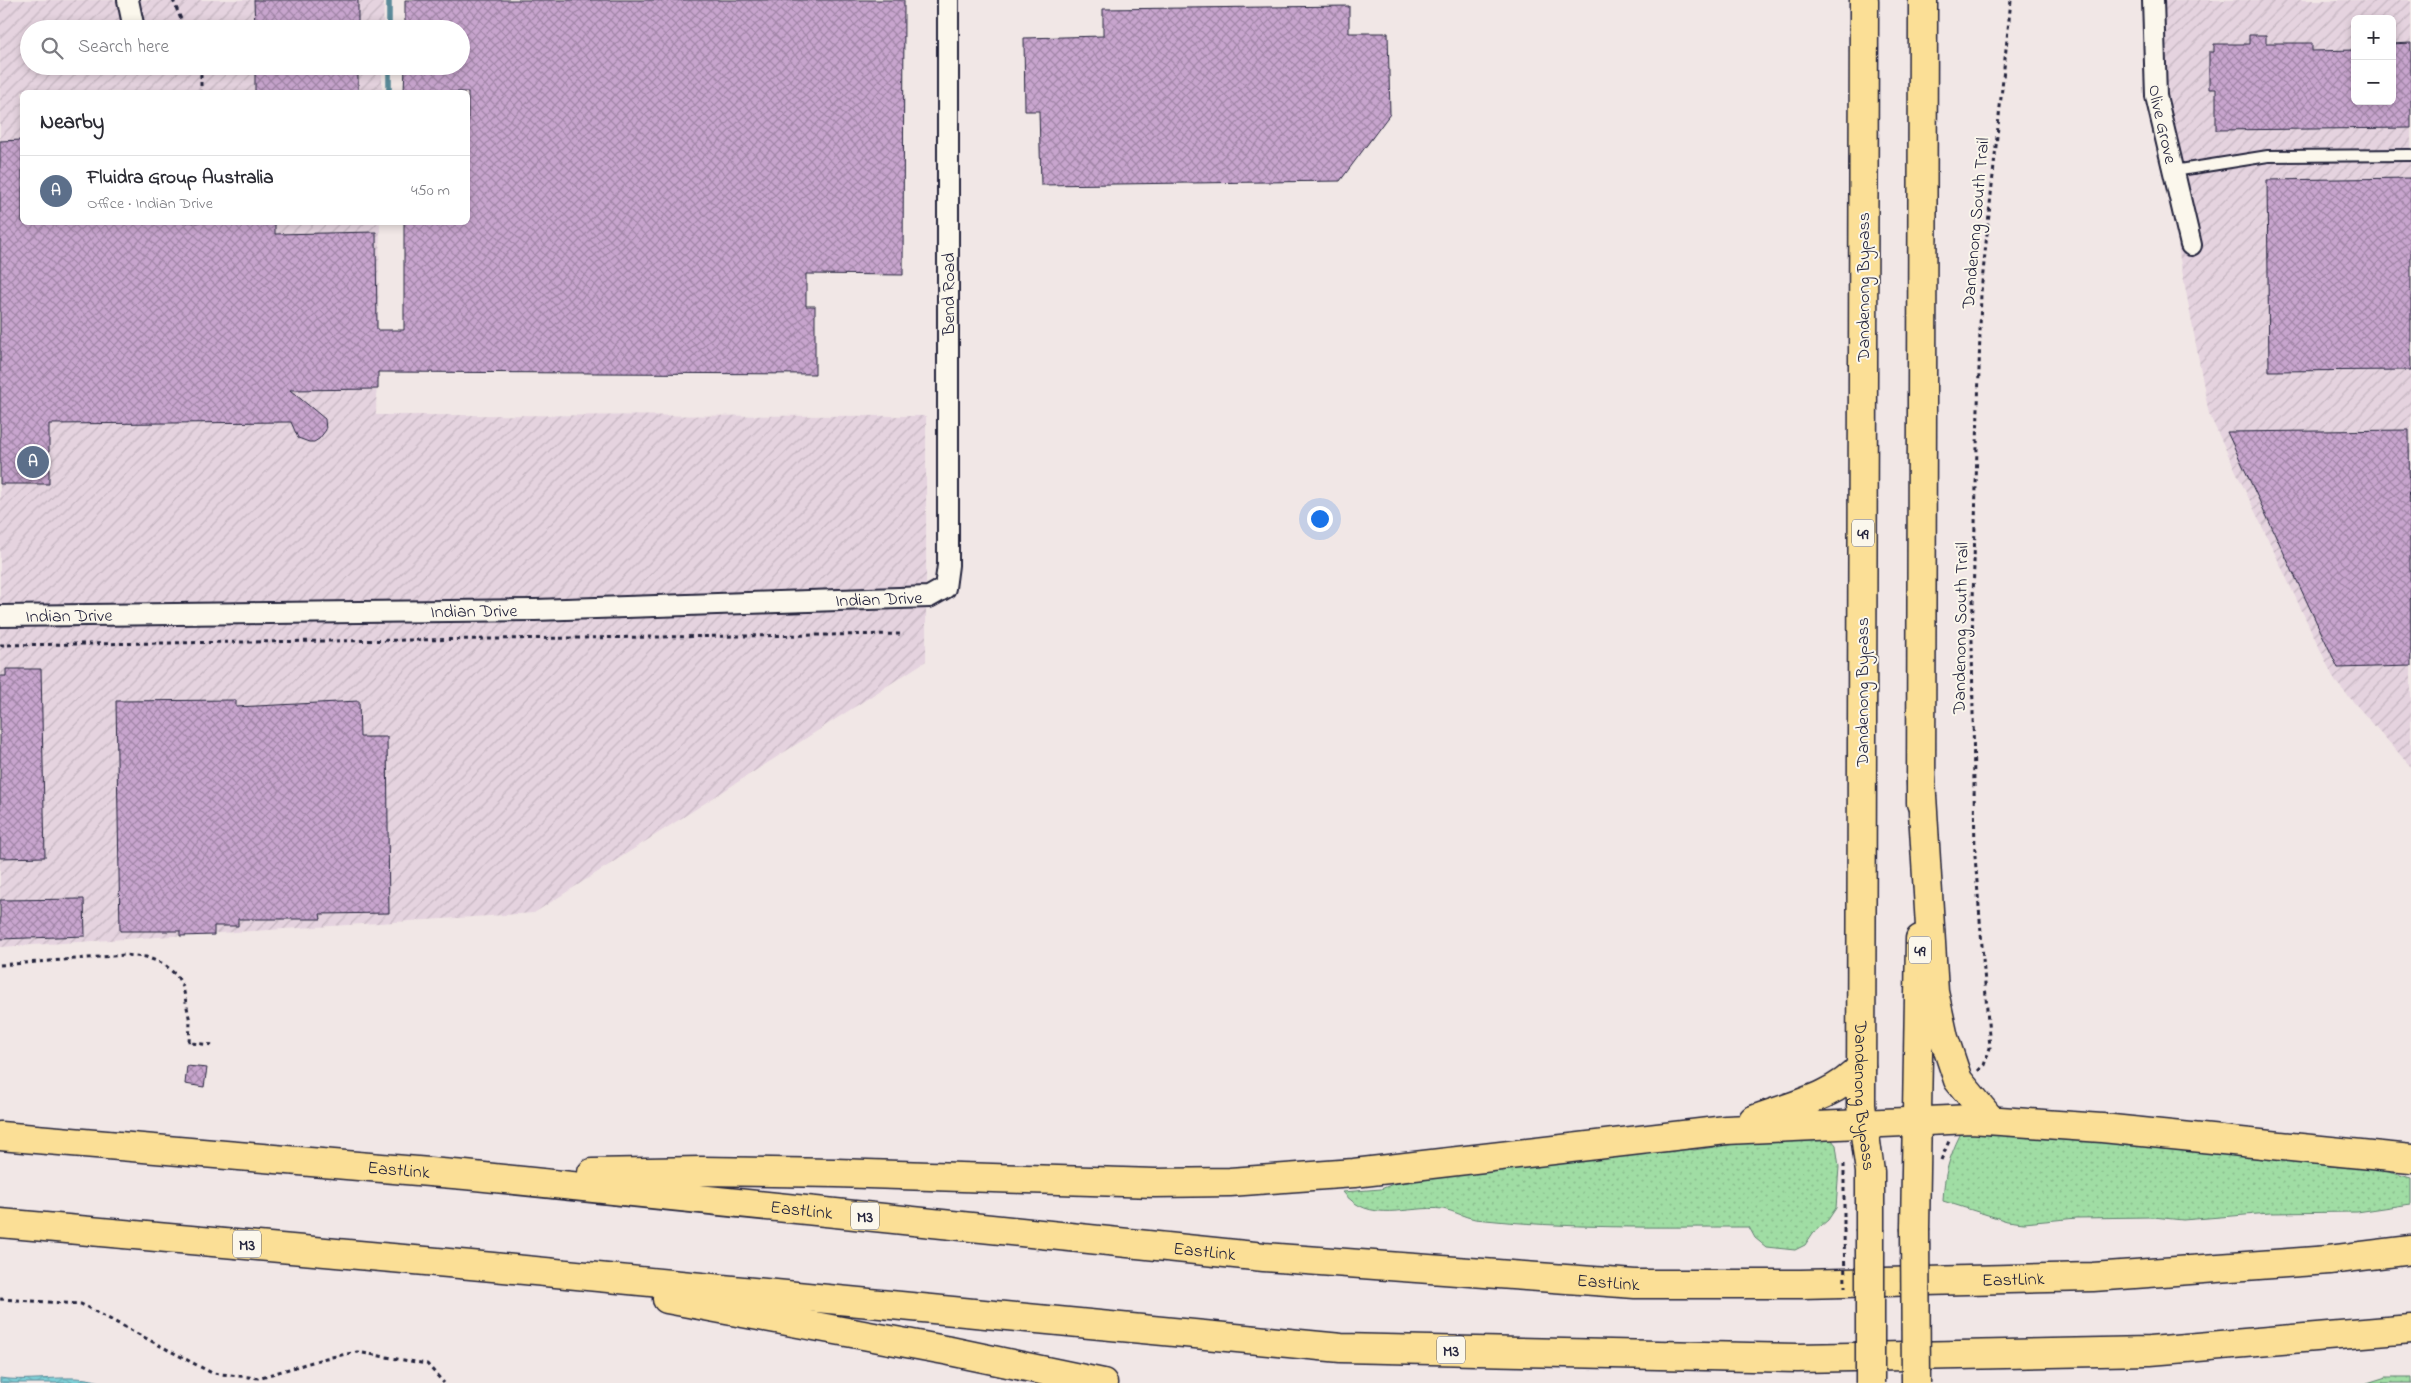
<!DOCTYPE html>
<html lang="en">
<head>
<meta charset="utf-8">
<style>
  :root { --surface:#fff; --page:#f2f2f3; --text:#2b2b33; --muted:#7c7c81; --line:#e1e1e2; --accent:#0b8043 }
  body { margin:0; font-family:"Indie Flower",sans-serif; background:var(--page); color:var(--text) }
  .controls { position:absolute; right:15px; top:15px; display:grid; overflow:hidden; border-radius:8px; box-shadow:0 2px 8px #0003 }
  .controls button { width:45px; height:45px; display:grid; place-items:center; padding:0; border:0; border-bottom:1px solid var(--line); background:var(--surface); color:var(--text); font:25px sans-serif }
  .you { position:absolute; left:1319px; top:518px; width:18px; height:18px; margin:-12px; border:4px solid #fff; border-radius:50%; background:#1a73e8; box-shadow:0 0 0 8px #1a73e833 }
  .badge { display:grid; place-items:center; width:32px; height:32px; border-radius:50%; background:var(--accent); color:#fff; font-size:16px; font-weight:700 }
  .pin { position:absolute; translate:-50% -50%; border:2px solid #fff; box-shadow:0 1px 5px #0006 }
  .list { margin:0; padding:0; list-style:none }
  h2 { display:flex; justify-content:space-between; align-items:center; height:65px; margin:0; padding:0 20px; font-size:21px }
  h2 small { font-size:16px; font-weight:400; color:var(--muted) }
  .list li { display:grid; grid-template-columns:32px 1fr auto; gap:15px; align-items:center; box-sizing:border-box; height:70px; padding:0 20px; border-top:1px solid var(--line) }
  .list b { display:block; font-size:19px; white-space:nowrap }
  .list p { margin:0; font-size:16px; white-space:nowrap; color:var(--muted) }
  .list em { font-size:16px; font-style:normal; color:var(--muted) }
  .icon { flex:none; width:28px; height:28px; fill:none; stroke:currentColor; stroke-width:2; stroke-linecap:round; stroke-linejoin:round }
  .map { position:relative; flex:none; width:2411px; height:1383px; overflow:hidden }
  .search { position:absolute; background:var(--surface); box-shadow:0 2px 8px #0003; left:20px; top:20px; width:450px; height:55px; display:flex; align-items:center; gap:12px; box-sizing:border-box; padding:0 18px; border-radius:28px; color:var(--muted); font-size:19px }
  .panel { position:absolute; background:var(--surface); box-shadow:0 2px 8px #0003; left:20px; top:90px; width:450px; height:135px; border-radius:8px }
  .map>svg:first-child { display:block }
  .industrial { fill:url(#industrial-furrows); fill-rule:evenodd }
  .grass { fill:url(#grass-dots); stroke:#618070 }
  .water { fill:url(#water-waves); stroke:#5a8a99 }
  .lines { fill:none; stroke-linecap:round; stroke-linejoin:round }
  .stream { stroke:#5a8a99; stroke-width:5.5 }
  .building { fill:url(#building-cross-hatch); stroke:#22223b }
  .service-casing { stroke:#22223b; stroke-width:14 }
  .minor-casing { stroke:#22223b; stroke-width:24 }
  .trunk-casing { stroke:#22223b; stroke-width:31 }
  .motorway-casing { stroke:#22223b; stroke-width:31 }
  .path { stroke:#22223b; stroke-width:3; stroke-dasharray:4 4; stroke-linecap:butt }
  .service { stroke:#fbf7ec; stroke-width:10 }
  .minor { stroke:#fbf7ec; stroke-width:20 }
  .trunk { stroke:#fbdf96; stroke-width:28 }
  .motorway { stroke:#fbdf96; stroke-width:28 }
  .trunk-bridge-casing { stroke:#22223b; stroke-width:31; stroke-linecap:butt }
  .path-bridge { stroke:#22223b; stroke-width:3; stroke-dasharray:4 4; stroke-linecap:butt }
  .trunk-bridge { stroke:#fbdf96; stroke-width:28 }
  .labels { text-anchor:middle; stroke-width:4; stroke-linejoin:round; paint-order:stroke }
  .shield { fill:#fbf7ec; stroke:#636270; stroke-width:1 }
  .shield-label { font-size:16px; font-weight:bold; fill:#22223b }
  .street-label { font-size:18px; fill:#22223b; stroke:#fbf7ec }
</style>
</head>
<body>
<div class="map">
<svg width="2411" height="1383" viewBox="0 0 2411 1383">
  <defs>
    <pattern id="industrial-furrows" width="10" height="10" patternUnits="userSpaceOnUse" patternTransform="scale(1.25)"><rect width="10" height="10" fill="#e5d3df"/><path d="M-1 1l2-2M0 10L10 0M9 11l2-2" fill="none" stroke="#c4b5c0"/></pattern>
    <pattern id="grass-dots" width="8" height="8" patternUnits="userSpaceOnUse" patternTransform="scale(1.25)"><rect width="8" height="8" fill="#a0dda4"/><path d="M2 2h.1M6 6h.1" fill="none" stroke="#8abd8e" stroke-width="1.8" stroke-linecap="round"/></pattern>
    <pattern id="water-waves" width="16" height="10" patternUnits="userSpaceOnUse" patternTransform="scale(1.25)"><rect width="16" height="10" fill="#7fd0d7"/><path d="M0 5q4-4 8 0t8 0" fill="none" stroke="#6db2b9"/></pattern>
    <pattern id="building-cross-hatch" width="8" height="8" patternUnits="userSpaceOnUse" patternTransform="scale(1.25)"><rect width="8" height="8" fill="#c8a5ce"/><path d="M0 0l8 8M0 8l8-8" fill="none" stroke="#a286a8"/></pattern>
  </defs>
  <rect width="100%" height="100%" fill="#f1e7e6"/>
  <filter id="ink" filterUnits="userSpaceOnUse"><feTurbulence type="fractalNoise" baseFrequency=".02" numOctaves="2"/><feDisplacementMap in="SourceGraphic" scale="10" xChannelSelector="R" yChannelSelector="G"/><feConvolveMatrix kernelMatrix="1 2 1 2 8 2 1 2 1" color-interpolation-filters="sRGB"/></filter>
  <g filter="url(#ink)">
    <g class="industrial">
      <polygon points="0,0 384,0 383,29 29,29 29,66 382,66 382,92 22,92 22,222 380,223 376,415 926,416 926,661 534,913 0,947"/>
      <path d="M2162,0H2411V767L2335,681L2209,414L2179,254L2162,82ZM2355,19H2392V101H2355Z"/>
    </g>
    <g class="grass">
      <path d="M1971,1130L2217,1152L2238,1156H2268L2330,1166L2378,1169L2411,1178V1204L2357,1212L2270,1213L2183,1220L2153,1217L2077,1218L2024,1223L2007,1221L1943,1201C1944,1176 1949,1157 1960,1135Z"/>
      <path d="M1828,1135L1836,1145L1839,1167L1836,1208L1828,1220L1813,1233L1805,1245L1795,1250L1766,1247L1755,1238L1749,1227C1658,1227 1566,1229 1475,1219C1464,1217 1454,1211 1443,1209C1408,1205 1369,1225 1343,1192L1381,1189L1393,1184L1659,1144L1694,1150L1749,1142Z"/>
      <polygon points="2386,1377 2411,1377 2411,1383 2367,1383"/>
    </g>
    <path class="water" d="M0,1378C30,1383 77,1372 102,1383H0Z"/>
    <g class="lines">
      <g class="stream">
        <polyline points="389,29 389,0"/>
        <polyline points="389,92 389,66"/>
      </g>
    </g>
    <g class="building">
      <polygon points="254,0 358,0 358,29 255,29"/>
      <polygon points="405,0 904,0 903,275 806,274 806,306 815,306 815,374 378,372 378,389 290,390 325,419 326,430 319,439 314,442 309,442 298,438 291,422 49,424 49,484 0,484 0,141 22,140 22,222 275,222 275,234 376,232 377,330 404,330 404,222 468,222 468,92 404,92 405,66 461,66 461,29 405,29"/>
      <polygon points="1349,6 1349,33 1388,33 1390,114 1340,181 1041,185 1039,111 1025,111 1024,38 1103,36 1103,9"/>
      <polygon points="2249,35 2266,35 2266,43 2312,43 2312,51 2355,50 2355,101 2392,101 2392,44 2411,43 2411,128 2216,130 2216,89 2209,89 2209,52 2214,52 2214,44 2249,44"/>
      <rect x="255" y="66" width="103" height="26"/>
      <polygon points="2411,178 2411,370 2269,371 2267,180"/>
      <polygon points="2409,430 2411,666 2338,668 2227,432"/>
      <polygon points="6,669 41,669 45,857 0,858 0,676 6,676"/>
      <polygon points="236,700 236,707 359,701 360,737 387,737 389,913 320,914 321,919 238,919 238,926 214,926 214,935 180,936 180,931 120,931 116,701"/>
      <polygon points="84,899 85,936 0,939 0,900"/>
      <polygon points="187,1066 207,1068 204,1087 185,1084"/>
    </g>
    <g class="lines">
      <defs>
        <polyline id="service" points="2174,171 2268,156 2411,155"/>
        <g id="minor">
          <polyline points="128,0 134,29"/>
          <path id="s1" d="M2153,0L2156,96L2191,245"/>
          <path id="s2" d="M0,616L535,610L929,597L945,588L948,565V0"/>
        </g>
        <g id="trunk">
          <path id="s3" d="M1864,0L1861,1105L1870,1172V1229"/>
          <polyline points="1921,803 1923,0"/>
          <polyline points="1915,1228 1920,939"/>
        </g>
        <g id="motorway">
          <polyline points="1921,779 1934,992 1944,1038 1958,1080 1991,1120"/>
          <path d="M1753,1120C1790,1106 1835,1097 1861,1067"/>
          <path id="s4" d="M0,1136L465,1175L1264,1257L1635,1284H1801L2093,1277L2329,1260L2411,1250"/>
          <polyline points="592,1173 701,1171 836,1173 1155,1183 1230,1182 1354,1173 1726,1130 1971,1119 2102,1128 2411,1159"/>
          <polyline points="0,1223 493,1267 1341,1348 1797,1358 1960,1355 2150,1351 2411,1329"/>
          <polyline points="667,1299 950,1351 1103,1383"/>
        </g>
      </defs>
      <use href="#service" class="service-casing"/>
      <use href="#minor" class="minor-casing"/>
      <use href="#trunk" class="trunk-casing"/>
      <use href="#motorway" class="motorway-casing"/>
      <g class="path">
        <polyline points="173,0 185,29"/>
        <polyline points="201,66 201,92"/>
        <polyline points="0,645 904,634"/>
        <polyline points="0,965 125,955 146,957 164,964 177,976 183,987 190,1022 189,1043 215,1045"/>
        <polyline points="1978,1071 1984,1065 1990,1048 1975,856 1972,641 1981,292 2011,0"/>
        <polyline points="1941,1160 1949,1141"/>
        <polyline points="1844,1164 1844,1229"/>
        <polyline points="0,1299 81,1304 212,1373 258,1378 326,1358 357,1352 427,1364 444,1383"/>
      </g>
      <use href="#service" class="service"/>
      <use href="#minor" class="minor"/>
      <use href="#trunk" class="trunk"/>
      <use href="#motorway" class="motorway"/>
      <defs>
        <g id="trunk-bridge">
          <polyline points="1915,1228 1916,1383"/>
          <polyline points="1870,1229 1870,1383"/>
        </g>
      </defs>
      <use href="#trunk-bridge" class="trunk-bridge-casing"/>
      <polyline class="path-bridge" points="1844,1229 1845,1287"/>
      <use href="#trunk-bridge" class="trunk-bridge"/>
    </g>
  </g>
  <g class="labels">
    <g class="shield">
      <rect x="1852" y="519.5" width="22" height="27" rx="4"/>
      <rect x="1909" y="936.5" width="22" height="27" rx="4"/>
      <rect x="851" y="1202.5" width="28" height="27" rx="4"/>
      <rect x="233" y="1230.5" width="28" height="27" rx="4"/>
      <rect x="1437" y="1336.5" width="28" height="27" rx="4"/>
    </g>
    <g class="shield-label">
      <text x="1863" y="539">49</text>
      <text x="1920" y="956">49</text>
      <text x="865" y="1222">M3</text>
      <text x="247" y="1250">M3</text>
      <text x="1451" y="1356">M3</text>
    </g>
    <g class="street-label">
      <text dy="6" stroke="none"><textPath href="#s1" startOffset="125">Olive Grove</textPath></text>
      <text transform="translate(1975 223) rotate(-85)" y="6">Dandenong South Trail</text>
      <text transform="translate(1863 287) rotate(-90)" y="6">Dandenong Bypass</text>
      <text transform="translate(948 294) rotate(-90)" y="6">Bend Road</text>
      <text dy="6" stroke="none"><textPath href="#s2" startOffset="879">Indian Drive</textPath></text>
      <text dy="6" stroke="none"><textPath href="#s2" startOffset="474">Indian Drive</textPath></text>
      <text dy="6" stroke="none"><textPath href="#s2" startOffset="69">Indian Drive</textPath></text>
      <text transform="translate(1960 628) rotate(-89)" y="6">Dandenong South Trail</text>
      <text transform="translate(1862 692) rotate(-90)" y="6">Dandenong Bypass</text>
      <text dy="6" stroke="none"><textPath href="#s3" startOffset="1096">Dandenong Bypass</textPath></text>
      <text dy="6" stroke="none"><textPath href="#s4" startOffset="400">EastLink</textPath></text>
      <text dy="6" stroke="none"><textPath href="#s4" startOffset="805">EastLink</textPath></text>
      <text dy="6" stroke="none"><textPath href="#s4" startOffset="1210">EastLink</textPath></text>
      <text dy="6" stroke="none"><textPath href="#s4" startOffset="2020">EastLink</textPath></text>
      <text dy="6" stroke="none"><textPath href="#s4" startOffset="1615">EastLink</textPath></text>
    </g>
  </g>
</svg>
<div class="controls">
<button>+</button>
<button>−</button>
</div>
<div class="you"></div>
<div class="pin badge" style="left:33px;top:462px;background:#5c6f8a">A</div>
<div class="search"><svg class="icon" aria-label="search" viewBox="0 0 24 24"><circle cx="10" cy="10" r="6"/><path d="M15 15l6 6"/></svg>Search here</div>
<section class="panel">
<h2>Nearby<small></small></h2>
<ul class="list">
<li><span class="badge" style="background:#5c6f8a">A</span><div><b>Fluidra Group Australia</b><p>Office · Indian Drive</p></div><em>450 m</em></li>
</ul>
</section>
</div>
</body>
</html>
